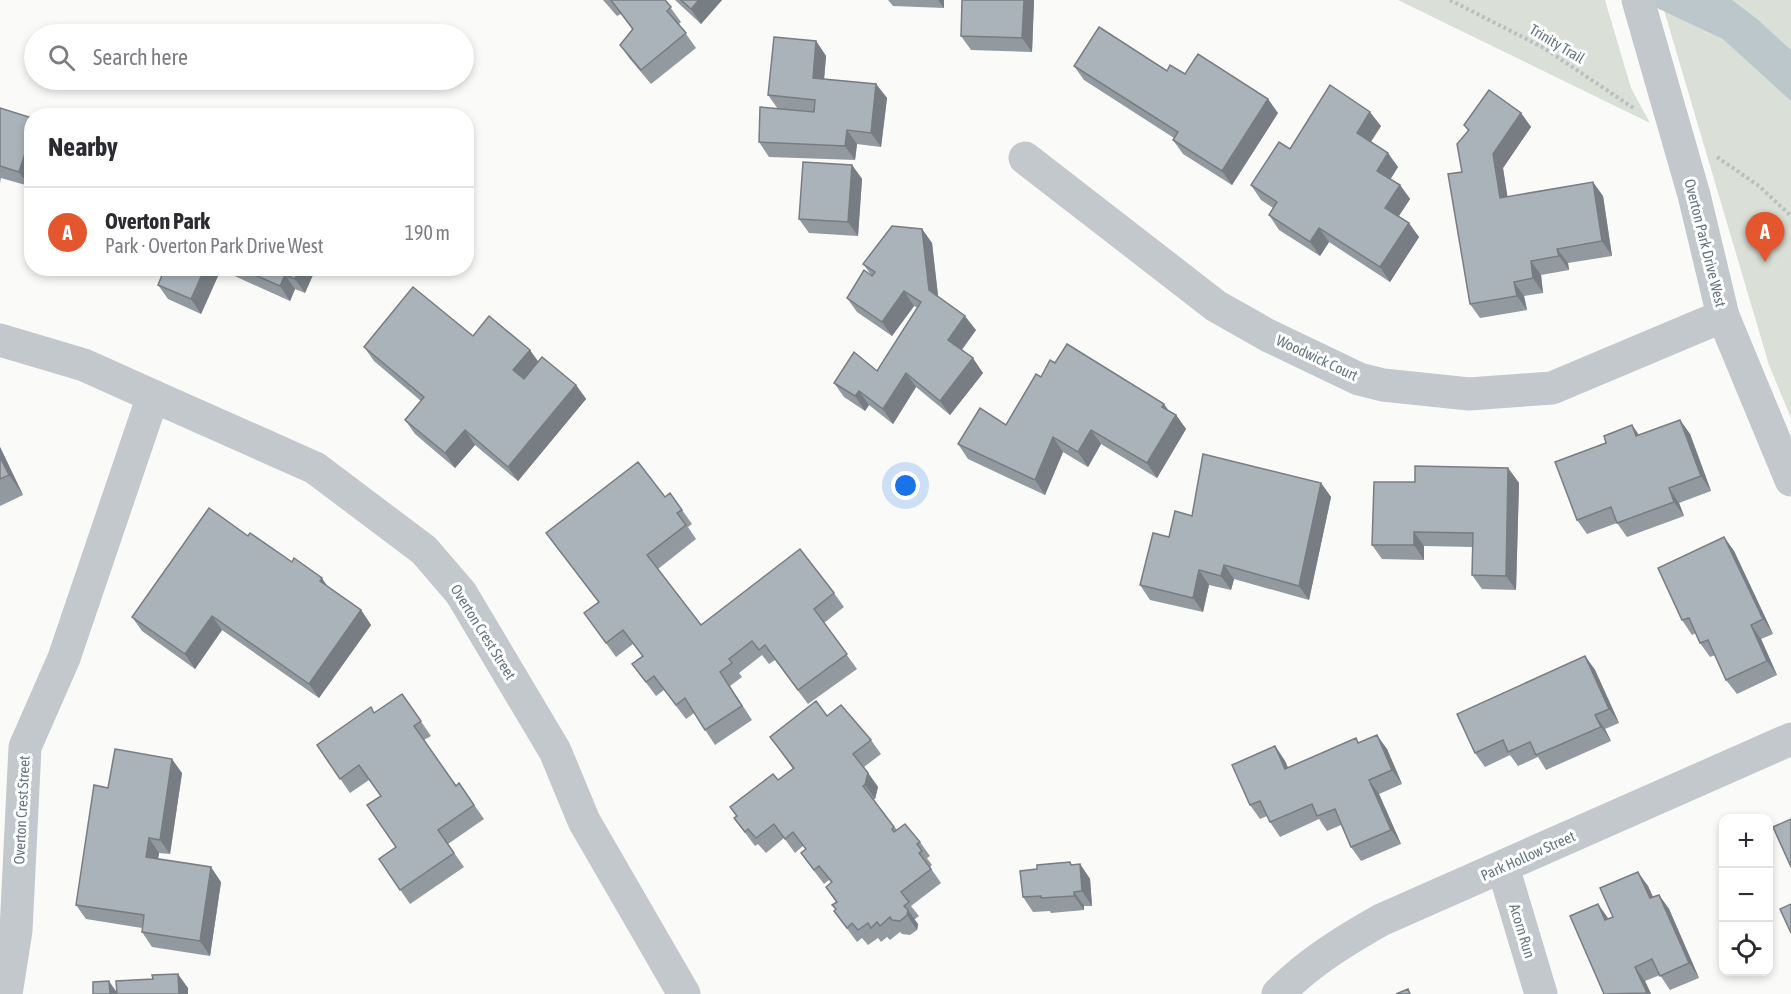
<!DOCTYPE html>
<html lang="en">
<head>
<meta charset="utf-8">
<style>
  :root { --surface:#fff; --page:#f7f7f7; --text:#2b2b33; --muted:#7c7c81; --line:#e1e1e2; --accent:#e4572e }
  body { margin:0; font-family:"Asap Condensed",sans-serif; background:var(--page); color:var(--text) }
  .controls { position:absolute; right:18px; bottom:18px; display:grid; overflow:hidden; border-radius:12px; box-shadow:0 3px 9px #0003 }
  .controls button { width:54px; height:54px; display:grid; place-items:center; padding:0; border:0; border-bottom:2px solid var(--line); background:var(--surface); color:var(--text); font:30px sans-serif }
  .you { position:absolute; left:906px; top:486px; width:21px; height:21px; margin:-15px; border:4px solid #fff; border-radius:50%; background:#1a73e8; box-shadow:0 0 0 9px #1a73e833 }
  .badge { display:grid; place-items:center; width:39px; height:39px; border-radius:50%; background:var(--accent); color:#fff; font-size:20px; font-weight:700 }
  .pin { position:absolute; translate:-50% -50px; filter:drop-shadow(0 2px 3px #0008) }
  .pin::after { content:''; position:absolute; top:32px; width:21px; height:18px; background:inherit; clip-path:polygon(0 0,100% 0,50% 100%) }
  .list { margin:0; padding:0; list-style:none }
  h2 { display:flex; justify-content:space-between; align-items:center; height:78px; margin:0; padding:0 24px; font-size:26px }
  h2 small { font-size:20px; font-weight:400; color:var(--muted) }
  .list li { display:grid; grid-template-columns:39px 1fr auto; gap:18px; align-items:center; box-sizing:border-box; height:90px; padding:0 24px; border-top:2px solid var(--line) }
  .list b { display:block; font-size:22px; white-space:nowrap }
  .list p { margin:0; font-size:20px; white-space:nowrap; color:var(--muted) }
  .list em { font-size:20px; font-style:normal; color:var(--muted) }
  .icon { flex:none; width:33px; height:33px; fill:none; stroke:currentColor; stroke-width:2; stroke-linecap:round; stroke-linejoin:round }
  .map { position:relative; flex:none; width:1791px; height:994px; overflow:hidden }
  .search { position:absolute; background:var(--surface); box-shadow:0 3px 9px #0003; left:24px; top:24px; width:450px; height:66px; display:flex; align-items:center; gap:15px; box-sizing:border-box; padding:0 21px; border-radius:33px; color:var(--muted); font-size:22px }
  .panel { position:absolute; background:var(--surface); box-shadow:0 3px 9px #0003; left:24px; top:108px; width:450px; height:168px; border-radius:24px }
  .map>svg:first-child { display:block }
  .green { fill:#dadfd7 }
  .water { fill:#bbc7cb }
  .lines { fill:none; stroke-linecap:round; stroke-linejoin:round }
  .path { stroke:#bbbfc2; stroke-width:4; stroke-dasharray:3 3; stroke-linecap:butt }
  .minor { stroke:#c3c8cc; stroke-width:33 }
  .wall { fill:#929a9f }
  .shaded-wall { fill:#777d82 }
  .building { fill:#aab3b9; stroke:#777d82; stroke-width:1.5 }
  .labels { text-anchor:middle; stroke-width:6; stroke-linejoin:round; paint-order:stroke }
  .street-label { font-size:15px; fill:#657683; stroke:#fff }
</style>
</head>
<body>
<div class="map">
<svg width="1791" height="994" viewBox="0 0 1791 994">
  <rect width="100%" height="100%" fill="#fafaf8"/>
  <g class="green">
    <polygon points="1398,0 1605,0 1631,88 1650,123"/>
    <polygon points="1661,0 1791,0 1791,418 1769,365"/>
  </g>
  <polygon class="water" points="1640,0 1732,0 1757,19 1791,50 1791,101 1723,39"/>
  <g class="lines">
    <g class="path">
      <polyline points="1450,0 1544,48 1635,109"/>
      <polyline points="1717,157 1759,186 1791,216"/>
    </g>
    <g class="minor">
      <polyline points="1638,0 1694,195 1723,316 1791,480"/>
      <polyline points="1025,158 1216,306 1267,335 1359,379 1383,385 1469,394 1552,388 1723,316"/>
      <polyline points="0,340 84,365 153,396 64,658 25,747 16,931 6,994"/>
      <polyline points="153,396 315,468 424,550 461,593 555,751 584,821 684,994"/>
      <polyline points="1503,867 1541,994"/>
      <path d="M1278,994C1308,963 1344,941 1381,920L1791,739"/>
    </g>
  </g>
  <g class="wall">
    <polygon points="603,0 665,0 681,22 679,24 696,48 651,84 630,59 620,45 632,29 621,14 617,16"/>
    <polygon points="675,0 722,0 701,24"/>
    <polygon points="888,0 944,0 944,8 893,6"/>
    <polygon points="1034,0 1032,52 971,50 961,36"/>
    <polygon points="816,41 826,56 824,79 876,84 887,98 881,147 857,144 855,160 769,157 759,142 778,109 768,95"/>
    <polygon points="1074,66 1167,71 1185,74 1278,113 1232,185 1183,154 1173,140 1174,138 1084,80"/>
    <polygon points="0,108 29,186 1,178 0,183"/>
    <polygon points="1521,113 1531,127 1503,168 1507,196 1603,196 1612,256 1568,263 1569,270 1541,275 1543,293 1524,296 1527,310 1480,318 1470,304 1462,172 1468,131 1464,125"/>
    <polygon points="1381,126 1371,142 1398,167 1390,179 1400,185 1410,199 1398,217 1419,237 1390,282 1329,242 1320,256 1279,230 1269,215 1273,208 1261,200 1251,185 1290,149"/>
    <polygon points="852,165 862,179 858,236 809,233 799,219"/>
    <polygon points="922,229 932,243 938,296 976,330 962,350 983,373 950,415 916,387 893,424 869,405 865,411 844,397 834,383 877,371 918,308 914,306 892,336 857,312 847,298 872,276 863,264"/>
    <polygon points="224,268 316,268 305,293 295,289 290,301 228,273"/>
    <polygon points="218,276 201,314 168,299 158,285"/>
    <polygon points="473,336 538,361 576,385 586,399 518,481 475,445 455,468 415,434 405,420 421,401 374,361 364,347"/>
    <polygon points="1055,363 1169,411 1176,415 1186,429 1157,478 1101,444 1088,467 1063,452 1045,495 968,459 958,444 1006,425 1041,377"/>
    <polygon points="1680,420 1690,434 1711,491 1679,503 1684,516 1627,537 1617,523 1587,534 1577,520 1606,443 1632,425 1639,435"/>
    <polygon points="0,447 23,495 0,506"/>
    <polygon points="1508,468 1519,483 1516,590 1482,589 1472,575 1472,547 1424,546 1424,560 1382,559 1372,545 1415,482"/>
    <polygon points="1321,483 1331,497 1309,600 1234,579 1231,590 1209,585 1203,612 1150,600 1140,585 1169,537 1192,516"/>
    <polygon points="670,493 692,524 688,527 696,539 658,569 701,625 834,593 844,607 824,623 857,669 808,704 775,660 769,664 762,655 739,673 742,677 730,686 752,720 715,745 694,713 686,719 664,690 656,696 632,664 642,656 633,644 616,657 584,613 598,602 546,533 665,497"/>
    <polygon points="248,536 329,588 361,610 371,625 319,698 222,630 195,669 142,631 132,617"/>
    <polygon points="1724,537 1734,551 1773,634 1761,639 1777,675 1737,694 1726,680 1715,655 1710,657 1700,643 1696,633 1692,635 1682,620"/>
    <polygon points="1585,656 1595,670 1619,723 1605,729 1611,741 1546,770 1538,757 1518,766 1510,755 1485,767 1475,753"/>
    <polygon points="402,694 431,736 424,740 456,786 459,783 484,819 448,844 464,867 410,904 379,859 396,847 381,796 369,780 350,793 317,745 374,713"/>
    <polygon points="827,716 871,740 881,754 864,767 878,787 875,799 873,800 897,830 920,842 930,856 927,858 932,865 930,867 941,883 911,906 919,916 914,920 918,924 917,930 910,935 902,934 900,932 890,940 887,937 881,942 878,938 868,945 862,938 857,942 834,911 836,909 832,905 836,902 826,887 831,882 829,880 824,884 811,867 801,853 806,849 803,846 795,853 784,838 766,853 758,844 755,846 734,818 736,816 730,807 778,780 793,769 770,737"/>
    <polygon points="1359,743 1387,749 1402,784 1379,794 1401,844 1361,861 1351,847 1341,825 1327,831 1319,819 1280,837 1270,822 1267,816 1260,819 1250,805 1275,746 1285,761 1288,768"/>
    <polygon points="182,773 170,854 159,853 158,859 221,882 210,956 152,947 142,932 142,928 86,919 76,905 108,788"/>
    <polygon points="1080,864 1090,879 1092,906 1084,906 1084,910 1051,913 1050,911 1033,912 1023,897 1072,865"/>
    <polygon points="1648,886 1653,897 1659,895 1669,909 1699,978 1670,990 1660,975 1645,981 1651,994 1604,994 1613,917"/>
  </g>
  <g class="shaded-wall">
    <polygon points="699,0 722,0 701,24 691,9"/>
    <polygon points="938,0 944,0 944,8"/>
    <polygon points="1024,0 1034,0 1032,52 1022,38"/>
    <polygon points="816,41 826,56 823,92 813,78"/>
    <polygon points="876,84 887,98 881,147 871,133"/>
    <polygon points="1268,99 1278,113 1232,185 1222,171"/>
    <polygon points="1370,112 1381,126 1367,147 1357,133"/>
    <polygon points="1521,113 1531,127 1503,168 1510,212 1500,198 1493,154"/>
    <polygon points="32,124 32,179 29,186 19,172"/>
    <polygon points="847,130 857,144 855,160 845,146"/>
    <polygon points="1388,153 1398,167 1387,185 1377,171"/>
    <polygon points="852,165 862,179 858,236 848,222"/>
    <polygon points="1593,182 1603,196 1612,256 1602,241"/>
    <polygon points="1400,185 1410,199 1395,222 1385,208"/>
    <polygon points="1409,223 1419,237 1390,282 1380,267"/>
    <polygon points="1319,228 1329,242 1320,256 1310,242"/>
    <polygon points="922,229 932,243 939,304 929,290"/>
    <polygon points="1557,249 1568,263 1569,270 1559,256"/>
    <polygon points="1531,261 1541,275 1543,293 1533,278"/>
    <polygon points="204,268 212,268 218,276 201,314 191,299"/>
    <polygon points="299,268 316,268 305,293 295,279"/>
    <polygon points="285,275 295,289 290,301 280,286"/>
    <polygon points="1514,282 1524,296 1527,310 1517,296"/>
    <polygon points="904,291 914,306 892,336 882,322"/>
    <polygon points="965,316 976,330 958,354 948,340"/>
    <polygon points="530,350 540,364 523,384 513,370"/>
    <polygon points="973,358 983,373 950,415 940,401"/>
    <polygon points="906,373 916,387 893,424 883,409"/>
    <polygon points="576,385 586,399 518,481 508,467"/>
    <polygon points="859,391 869,405 865,411 855,396"/>
    <polygon points="1164,404 1174,418 1176,415 1186,429 1157,478 1147,463 1162,407"/>
    <polygon points="1680,420 1690,434 1711,491 1701,476"/>
    <polygon points="1632,425 1642,440 1636,436"/>
    <polygon points="465,430 475,445 455,468 445,453"/>
    <polygon points="1091,430 1101,444 1088,467 1078,452"/>
    <polygon points="1053,437 1063,452 1045,495 1035,480"/>
    <polygon points="0,447 23,495 9,475 0,457"/>
    <polygon points="1508,468 1519,483 1516,590 1506,576"/>
    <polygon points="1321,483 1331,497 1309,600 1299,586"/>
    <polygon points="1669,488 1679,503 1684,516 1674,502"/>
    <polygon points="1414,532 1424,546 1424,560 1414,545"/>
    <polygon points="1724,537 1734,551 1773,634 1763,619"/>
    <polygon points="1224,565 1234,579 1231,590 1221,576"/>
    <polygon points="1199,570 1209,585 1203,612 1193,598"/>
    <polygon points="322,578 332,593 320,581"/>
    <polygon points="361,610 371,625 319,698 309,684"/>
    <polygon points="212,616 222,630 195,669 185,654"/>
    <polygon points="1751,625 1761,639 1777,675 1767,661"/>
    <polygon points="1585,656 1595,670 1619,723 1609,709"/>
    <polygon points="1595,715 1605,729 1611,741 1601,727"/>
    <polygon points="1377,735 1387,749 1402,784 1392,770"/>
    <polygon points="1275,746 1285,761 1295,783 1285,769"/>
    <polygon points="172,759 182,773 170,854 160,840"/>
    <polygon points="868,773 878,787 875,799 865,785"/>
    <polygon points="1369,780 1379,794 1401,844 1391,830"/>
    <polygon points="149,838 159,853 156,872 146,857"/>
    <polygon points="1080,864 1090,879 1092,906 1082,891"/>
    <polygon points="211,867 221,882 210,956 200,941"/>
    <polygon points="1638,872 1648,886 1660,913 1650,898"/>
    <polygon points="1074,892 1084,906 1084,910 1074,896"/>
    <polygon points="1659,895 1669,909 1699,978 1689,963"/>
    <polygon points="1598,904 1608,918 1605,920"/>
    <polygon points="908,910 918,924 917,930 907,915"/>
    <polygon points="1635,967 1645,981 1651,994 1647,993"/>
    <polygon points="178,974 188,988 188,994 179,994"/>
    <polygon points="109,981 118,994 110,994"/>
  </g>
  <g class="building">
    <polygon points="611,0 665,0 671,7 667,11 686,33 641,70 620,45 633,29"/>
    <polygon points="681,0 699,0 691,9"/>
    <polygon points="962,0 1024,0 1022,38 961,36"/>
    <polygon points="1099,27 1167,71 1170,65 1185,74 1198,54 1268,99 1222,171 1173,140 1178,132 1074,66"/>
    <polygon points="774,37 816,41 813,78 876,84 871,133 847,130 845,146 759,142 760,107 814,112 815,100 768,95"/>
    <polygon points="1330,85 1370,112 1357,133 1388,153 1377,171 1400,185 1385,208 1409,223 1380,267 1319,228 1310,242 1269,215 1277,202 1251,185 1279,142 1290,149"/>
    <polygon points="1489,90 1521,113 1493,154 1500,198 1593,182 1602,241 1557,249 1559,256 1531,261 1533,278 1514,282 1517,296 1470,304 1448,174 1462,172 1457,144 1469,130 1464,125"/>
    <polygon points="0,108 32,118 32,124 28,134 31,135 19,172 0,166"/>
    <polygon points="803,162 852,165 848,222 799,219"/>
    <polygon points="892,226 922,229 929,290 965,316 948,340 973,358 940,401 906,373 883,409 859,391 855,396 834,383 854,352 877,371 921,302 904,291 882,322 847,298 864,270 872,276 875,272 863,264"/>
    <polygon points="165,268 205,268 191,299 158,285"/>
    <polygon points="239,268 299,268 295,279 285,275 280,286"/>
    <polygon points="413,287 473,336 489,316 530,350 513,370 524,379 542,357 576,385 508,467 465,430 445,453 405,420 424,397 364,347"/>
    <polygon points="1067,344 1164,404 1162,407 1176,415 1147,463 1091,430 1078,452 1053,437 1035,480 958,444 980,408 1006,425 1036,374 1041,377 1050,360 1055,363"/>
    <polygon points="1680,420 1701,476 1669,488 1674,502 1617,523 1611,507 1577,520 1555,462 1606,443 1604,436 1632,425 1636,436"/>
    <polygon points="1203,454 1321,483 1299,586 1224,565 1221,576 1199,570 1193,598 1140,585 1153,533 1169,537 1175,511 1192,516"/>
    <polygon points="0,457 9,475 0,479"/>
    <polygon points="638,462 665,497 670,493 682,510 677,513 686,525 647,555 701,625 800,549 834,593 814,609 847,654 798,690 765,645 759,650 752,641 729,659 732,663 720,672 742,706 705,730 685,698 676,705 654,676 646,682 632,664 643,656 623,630 606,643 584,613 599,602 546,533"/>
    <polygon points="1415,466 1508,468 1506,576 1472,575 1473,533 1414,532 1414,545 1372,545 1374,482 1415,482"/>
    <polygon points="209,508 248,536 250,533 292,562 294,558 322,578 320,581 361,610 309,684 212,616 185,654 132,617"/>
    <polygon points="1724,537 1763,619 1751,625 1767,661 1726,680 1708,640 1700,643 1689,618 1682,620 1658,568"/>
    <polygon points="1585,656 1609,709 1595,715 1601,727 1536,755 1530,742 1508,752 1503,740 1475,753 1457,714"/>
    <polygon points="402,694 421,721 414,726 456,786 459,783 474,805 438,830 454,853 400,890 379,859 396,847 367,805 381,796 359,765 340,779 317,745 371,707 374,713"/>
    <polygon points="816,701 827,716 841,705 871,740 853,754 868,773 865,785 863,786 894,827 892,829 894,832 905,824 920,842 917,844 922,851 919,853 931,869 901,892 909,902 904,906 908,910 907,915 900,921 892,920 890,917 880,926 877,922 871,928 868,923 858,930 852,923 847,928 834,911 836,909 832,905 837,902 826,887 832,882 819,866 814,870 801,853 806,849 793,832 785,839 774,824 756,838 748,829 745,832 734,818 737,816 730,807 773,774 778,780 794,768 770,737"/>
    <polygon points="1377,735 1392,770 1369,780 1391,830 1351,847 1335,809 1317,816 1312,804 1270,822 1260,801 1250,805 1232,765 1275,746 1285,769 1356,738 1358,743"/>
    <polygon points="115,749 172,759 160,840 149,838 146,857 211,867 200,941 142,932 144,915 76,905 94,785 108,788"/>
    <polygon points="1791,819 1791,867 1773,827"/>
    <polygon points="1070,862 1071,865 1080,864 1082,891 1074,892 1074,896 1041,898 1041,896 1023,897 1020,871 1037,869 1037,865"/>
    <polygon points="1638,872 1650,898 1659,895 1689,963 1660,976 1652,959 1635,967 1647,993 1604,994 1570,916 1598,904 1605,920 1613,917 1600,888"/>
    <polygon points="1791,904 1791,933 1780,909"/>
    <polygon points="178,974 179,994 117,994 116,981 153,979 152,975"/>
    <polygon points="109,981 110,994 93,994 93,982"/>
    <polygon points="1408,989 1410,994 1396,994"/>
  </g>
  <g class="labels">
    <g class="street-label">
      <text transform="translate(1557 44) rotate(31)" y="5">Trinity Trail</text>
      <text transform="translate(1705 243) rotate(76)" y="5">Overton Park Drive West</text>
      <text transform="translate(1317 358) rotate(25)" y="5">Woodwick Court</text>
      <text transform="translate(483 632) rotate(58)" y="5">Overton Crest Street</text>
      <text transform="translate(22 810) rotate(-87)" y="5">Overton Crest Street</text>
      <text transform="translate(1528 856) rotate(-24)" y="5">Park Hollow Street</text>
      <text transform="translate(1522 931) rotate(73)" y="5">Acorn Run</text>
    </g>
  </g>
</svg>
<div class="controls">
<button>+</button>
<button>−</button>
<button><svg class="icon" aria-label="locate" viewBox="0 0 24 24"><circle cx="12" cy="12" r="6"/><path d="M12 2v4M12 18v4M2 12h4M18 12h4"/></svg></button>
</div>
<div class="you"></div>
<div class="pin badge" style="left:1765px;top:262px">A</div>
<div class="search"><svg class="icon" aria-label="search" viewBox="0 0 24 24"><circle cx="10" cy="10" r="6"/><path d="M15 15l6 6"/></svg>Search here</div>
<section class="panel">
<h2>Nearby<small></small></h2>
<ul class="list">
<li><span class="badge">A</span><div><b>Overton Park</b><p>Park · Overton Park Drive West</p></div><em>190 m</em></li>
</ul>
</section>
</div>
</body>
</html>
